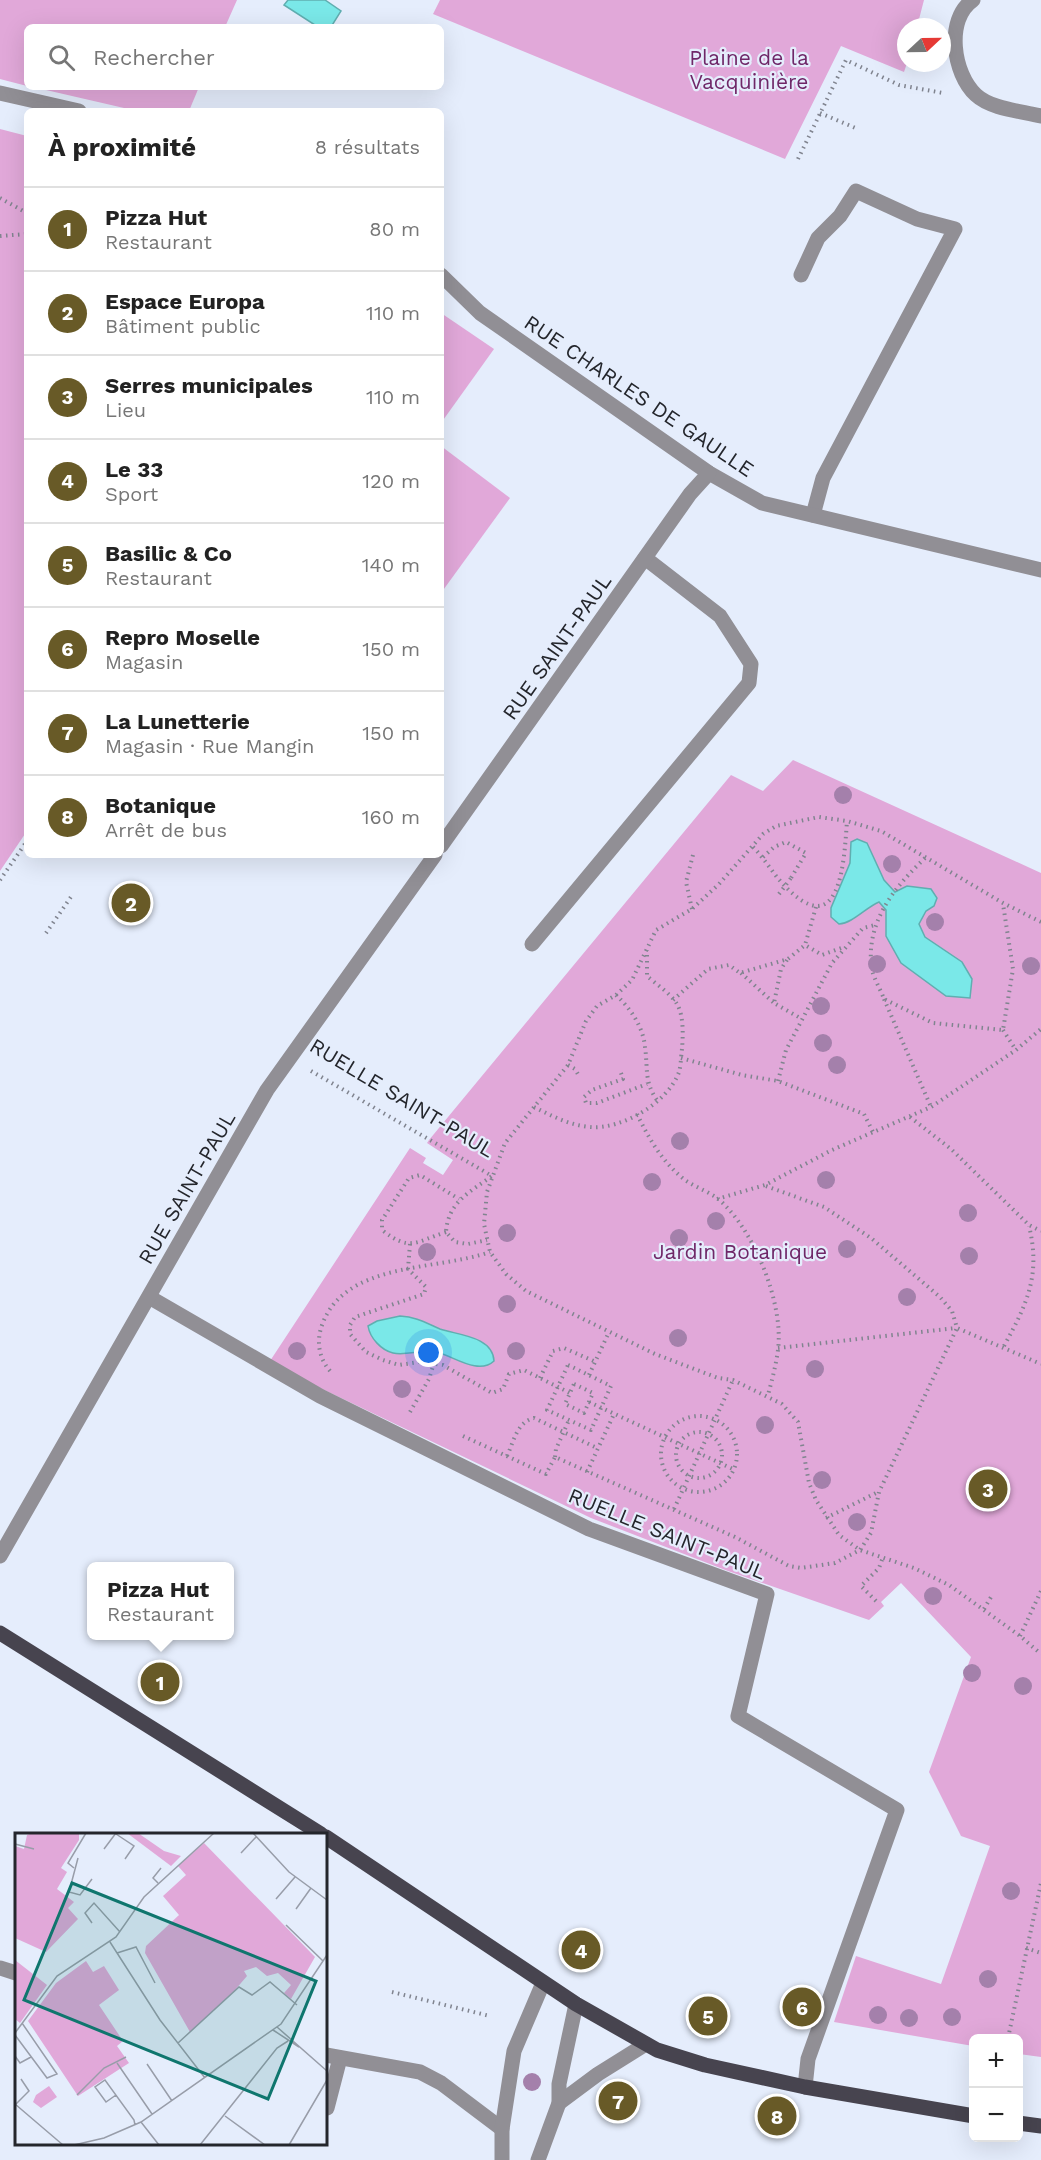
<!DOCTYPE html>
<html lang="fr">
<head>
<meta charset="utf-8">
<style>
  :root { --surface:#fff; --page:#f6f6f6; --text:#222; --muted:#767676; --line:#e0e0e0; --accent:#685a27 }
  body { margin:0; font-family:"Work Sans",sans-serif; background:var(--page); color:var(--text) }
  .controls { position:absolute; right:18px; bottom:18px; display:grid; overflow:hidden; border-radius:9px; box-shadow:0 6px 24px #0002 }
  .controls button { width:54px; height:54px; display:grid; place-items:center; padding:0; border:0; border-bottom:2px solid var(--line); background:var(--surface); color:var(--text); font:30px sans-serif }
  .compass { position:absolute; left:897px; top:18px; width:54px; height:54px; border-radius:50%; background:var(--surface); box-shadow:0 6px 24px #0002; rotate:68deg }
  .you { position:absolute; left:429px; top:1353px; width:21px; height:21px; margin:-15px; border:4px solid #fff; border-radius:50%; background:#1a73e8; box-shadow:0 0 0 9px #1a73e833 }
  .badge { display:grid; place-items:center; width:39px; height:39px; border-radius:50%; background:var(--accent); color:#fff; font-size:20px; font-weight:700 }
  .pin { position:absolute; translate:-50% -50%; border:3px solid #fff; box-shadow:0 2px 6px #0006 }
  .popup { position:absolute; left:87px; top:1562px; width:147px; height:78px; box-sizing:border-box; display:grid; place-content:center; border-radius:9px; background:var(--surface); filter:drop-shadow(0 2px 4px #0005); font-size:20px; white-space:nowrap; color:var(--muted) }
  .popup b { font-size:22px; color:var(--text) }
  .popup::after { content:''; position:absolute; left:50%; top:100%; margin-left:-12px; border:12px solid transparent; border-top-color:var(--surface) }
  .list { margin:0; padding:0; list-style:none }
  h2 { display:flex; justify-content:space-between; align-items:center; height:78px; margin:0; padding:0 24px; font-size:26px }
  h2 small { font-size:20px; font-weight:400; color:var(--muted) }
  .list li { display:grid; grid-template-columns:39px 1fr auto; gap:18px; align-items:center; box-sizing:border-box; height:84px; padding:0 24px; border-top:2px solid var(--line) }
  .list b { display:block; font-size:22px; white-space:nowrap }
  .list p { margin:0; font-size:20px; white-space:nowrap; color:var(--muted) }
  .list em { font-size:20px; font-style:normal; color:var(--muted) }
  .icon { flex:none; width:33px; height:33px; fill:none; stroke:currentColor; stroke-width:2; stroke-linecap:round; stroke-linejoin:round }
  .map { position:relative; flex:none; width:1041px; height:2160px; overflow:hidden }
  .search { position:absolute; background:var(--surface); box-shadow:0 6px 24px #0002; left:24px; top:24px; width:420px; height:66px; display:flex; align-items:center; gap:15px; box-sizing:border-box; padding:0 21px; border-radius:9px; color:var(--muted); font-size:22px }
  .panel { position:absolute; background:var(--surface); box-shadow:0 6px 24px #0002; left:24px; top:108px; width:420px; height:750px; border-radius:9px }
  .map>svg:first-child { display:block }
  .green { fill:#e1a8d9 }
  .water { fill:#7ae8e8; stroke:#60aeb0; stroke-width:1.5 }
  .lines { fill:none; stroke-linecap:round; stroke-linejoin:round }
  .path { stroke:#80848f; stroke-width:4; stroke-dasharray:1.5 4.5; stroke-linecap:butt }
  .service { stroke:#918f95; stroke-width:15 }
  .minor { stroke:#918f95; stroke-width:15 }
  .tertiary { stroke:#918f95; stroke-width:15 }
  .primary { stroke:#47444f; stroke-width:15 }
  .path-bridge { stroke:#80848f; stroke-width:4; stroke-dasharray:1.5 4.5; stroke-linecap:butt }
  .tree { fill:#a480ab }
  .labels { text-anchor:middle; stroke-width:4.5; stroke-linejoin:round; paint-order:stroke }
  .park-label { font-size:21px; fill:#6f2768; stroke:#e5edfc }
  .street-label { font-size:21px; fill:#24262c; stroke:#e5edfc }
  .inset-road { fill:none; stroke:#989da9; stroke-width:1.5 }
  .view { fill:#0f766e; fill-opacity:0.15; stroke:#0f766e; stroke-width:3 }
  .inset-edge { fill:none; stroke:#24262c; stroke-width:3 }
</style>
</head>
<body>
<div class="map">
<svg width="1041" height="2160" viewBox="0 0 1041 2160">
  <rect width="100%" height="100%" fill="#e5edfc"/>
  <g class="green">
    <polygon points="0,0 237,0 225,27 27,27 27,86 0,79"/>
    <polygon points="440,0 924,0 917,27 906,27 907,63 904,72 841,46 785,159 433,14"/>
    <polygon points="33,87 199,87 189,111 137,111"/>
    <polygon points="0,129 27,136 27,831 0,871"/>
    <polygon points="441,313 494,349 441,423"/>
    <polygon points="441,446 510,498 441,593"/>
    <polygon points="793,760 1041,873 1041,2057 1019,2054 1018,2038 974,2038 973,2046 834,2022 856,1956 941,1984 990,1846 961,1836 929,1772 971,1657 901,1583 881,1602 884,1606 869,1620 728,1571 591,1518 314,1385 270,1361 410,1148 426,1158 423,1163 443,1175 453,1160 427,1143 429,1140 731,775 763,791"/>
  </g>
  <g class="water">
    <polygon points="288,0 325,0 341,11 331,27 318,27 284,5"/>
    <path d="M857,839L867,843L884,880L895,892L907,886L931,889L937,898L934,906L926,911L919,924L925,937L962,962L972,979L970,998L946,996L901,963L886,936V910L879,902C865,908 853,923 839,924L831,917V908L850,863L851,842Z"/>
    <path d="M400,1316C417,1317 426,1323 440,1329C457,1335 493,1336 494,1361C478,1376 452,1355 436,1352C422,1349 406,1356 393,1353C381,1350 370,1338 368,1326L377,1321Z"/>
  </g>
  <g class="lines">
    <g class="path">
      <polyline points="820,113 858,129"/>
      <polyline points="798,159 846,60 899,85 943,93"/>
      <polyline points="0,198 27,213"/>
      <polyline points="0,236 27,234"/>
      <path d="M753,847C764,858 772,872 782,883C841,947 844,861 847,821"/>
      <polyline points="763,857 774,847 786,842 806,853 791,878"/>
      <path d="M925,858C895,887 868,919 871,963C871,974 880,988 884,999L933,1023L1003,1030L1013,969L1003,904"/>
      <polyline points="0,880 27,841"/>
      <polyline points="816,907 805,945 822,955 844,947"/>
      <polyline points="692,909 686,882 693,855"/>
      <polyline points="1041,922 1003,903 881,831 847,821 819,817 776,826 763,834 719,884 692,909 656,930 632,980 616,995 597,1006 586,1021 568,1065 505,1143 487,1192 484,1224 490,1252 506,1274 526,1291 655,1354 718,1378 733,1380 782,1404 798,1422 809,1483 816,1500 839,1535 860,1550 914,1568 949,1585 1020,1636 1041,1654"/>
      <polyline points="46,933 73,894"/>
      <polyline points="787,960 781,969 774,1003 802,1019"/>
      <polyline points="741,973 774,1003"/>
      <path d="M616,995C630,1008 643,1026 645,1047C648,1068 644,1082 657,1100"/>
      <polyline points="884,999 931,1107"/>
      <polyline points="673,1000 708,969 729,965 740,973 788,959 805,945"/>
      <polyline points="1003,1030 1016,1050"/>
      <polyline points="681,1058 742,1075 778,1081 864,1114 873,1132"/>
      <polyline points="568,1065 575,1069 579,1076"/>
      <path d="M311,1071L492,1176C470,1192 448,1202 446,1232L455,1242L468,1244L487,1240"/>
      <polyline points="621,1073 623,1079 592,1090 584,1097 586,1103 597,1103 647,1084"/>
      <polyline points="778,1081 786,1050 832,963 863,928 875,925"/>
      <path d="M534,1107C552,1116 569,1125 590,1127C621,1130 668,1103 679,1072C681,1065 681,1056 682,1049C683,1036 684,1016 677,1004C671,994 656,984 647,976V950"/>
      <path d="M637,1114C649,1139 663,1163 685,1180C695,1187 707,1191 717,1198C754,1228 784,1304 778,1350C776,1365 772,1380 768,1395"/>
      <polyline points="910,1117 951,1149 1029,1225 1041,1231"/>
      <polyline points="766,1186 824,1207 871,1238 940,1297 952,1311 957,1328 1041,1364"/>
      <polyline points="717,1199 765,1185 832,1150 931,1107 1016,1050 1041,1029"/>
      <path d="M446,1232C415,1242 410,1252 382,1230V1220L409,1178L420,1175L459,1199"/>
      <polyline points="410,1244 408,1269 426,1287 424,1294 355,1317 350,1325 350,1334 366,1352 383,1360 399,1365 419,1362 443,1365 492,1393 503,1389 509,1374 524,1370 570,1393"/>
      <path d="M1004,1346C1027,1304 1041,1275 1029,1226"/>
      <polyline points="778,1348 956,1328"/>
      <polygon points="568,1365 611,1386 591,1430 547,1410"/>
      <path d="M330,1371C319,1358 316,1342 322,1325C345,1261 436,1271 490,1252"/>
      <polyline points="589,1375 609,1332"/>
      <polyline points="540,1378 553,1351 564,1348 596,1362"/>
      <polygon points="574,1384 593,1393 584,1413 565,1404"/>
      <polyline points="589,1402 735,1470"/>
      <polyline points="410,1412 429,1379 434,1363"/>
      <circle cx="699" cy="1454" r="38"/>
      <circle cx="699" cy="1455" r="23"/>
      <polyline points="463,1436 546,1474 555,1457 735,1537 789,1566 801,1568 835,1563 860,1550 871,1533 879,1492 957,1328"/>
      <path d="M507,1456C514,1441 517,1422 534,1418L597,1448"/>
      <polyline points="555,1457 556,1449 569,1420"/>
      <polyline points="587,1472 614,1414"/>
      <polyline points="674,1509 733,1380"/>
      <polyline points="826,1518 878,1492"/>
      <polyline points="876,1601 861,1586 879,1568 883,1557"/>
      <polyline points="984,1609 991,1597"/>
      <polyline points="1020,1636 1041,1591"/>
      <polyline points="1026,1948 1041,1953"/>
      <polyline points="392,1992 490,2016"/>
      <polyline points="1008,2038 1041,1883"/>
    </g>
    <g class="service">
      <path d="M973,0C945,19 953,74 976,95C991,109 1021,111 1041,116"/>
      <polyline points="801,275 818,238 840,216 856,191 917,219 955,229 823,478 813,515"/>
      <polyline points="532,944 749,683 751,664 720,616 645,558"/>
      <polyline points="149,1297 320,1396 589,1529 767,1594 738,1716 897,1810 808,2059 805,2087"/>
      <polyline points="327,2108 340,2058"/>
    </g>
    <g class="minor">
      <polyline points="0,93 79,111"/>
      <polyline points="441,275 480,313 709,473 762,503 1041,570"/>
      <polyline points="441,846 690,494 709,473"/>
      <polyline points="0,1556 267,1090 435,855"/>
      <polyline points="0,1968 16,1973"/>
      <polyline points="326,2055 420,2072 441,2083 502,2129"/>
    </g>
    <g class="tertiary">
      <polyline points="559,2103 598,2074 646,2044"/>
      <polyline points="502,2160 502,2129 514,2051 543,1983"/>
      <polyline points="538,2160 559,2103 559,2084 576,2004"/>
    </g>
    <g class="primary">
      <polyline points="0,1633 321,1834"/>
      <polyline points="326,1837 576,2004 657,2050 705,2065 805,2087 974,2116"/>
      <polyline points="1018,2123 1041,2126"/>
    </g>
    <polyline class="path-bridge" points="779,894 791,878"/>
  </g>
  <g class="tree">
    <circle cx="843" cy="795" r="9"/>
    <circle cx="892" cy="864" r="9"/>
    <circle cx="935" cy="922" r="9"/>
    <circle cx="877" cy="964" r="9"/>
    <circle cx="1031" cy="966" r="9"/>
    <circle cx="821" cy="1006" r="9"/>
    <circle cx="823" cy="1043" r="9"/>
    <circle cx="837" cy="1065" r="9"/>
    <circle cx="680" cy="1141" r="9"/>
    <circle cx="826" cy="1180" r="9"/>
    <circle cx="652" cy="1182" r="9"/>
    <circle cx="968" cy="1213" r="9"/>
    <circle cx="716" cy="1221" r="9"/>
    <circle cx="507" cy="1233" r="9"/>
    <circle cx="679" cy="1238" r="9"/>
    <circle cx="847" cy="1249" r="9"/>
    <circle cx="427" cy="1252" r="9"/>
    <circle cx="969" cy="1256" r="9"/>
    <circle cx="907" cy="1297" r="9"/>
    <circle cx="507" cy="1304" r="9"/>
    <circle cx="678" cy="1338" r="9"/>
    <circle cx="297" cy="1351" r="9"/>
    <circle cx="516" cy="1351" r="9"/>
    <circle cx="815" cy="1369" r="9"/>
    <circle cx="402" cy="1389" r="9"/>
    <circle cx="765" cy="1425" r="9"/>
    <circle cx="822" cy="1480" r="9"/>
    <circle cx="857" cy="1522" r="9"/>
    <circle cx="933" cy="1596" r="9"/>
    <circle cx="972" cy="1673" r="9"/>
    <circle cx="1023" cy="1686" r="9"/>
    <circle cx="1011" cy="1891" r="9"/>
    <circle cx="988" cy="1979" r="9"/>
    <circle cx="878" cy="2015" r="9"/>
    <circle cx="952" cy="2017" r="9"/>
    <circle cx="909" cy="2018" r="9"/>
    <circle cx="532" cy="2082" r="9"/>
  </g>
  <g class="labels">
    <g class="park-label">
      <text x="749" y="65">Plaine de la<tspan x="749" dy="24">Vacquinière</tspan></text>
      <text x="740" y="1259">Jardin Botanique</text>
    </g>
    <g class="street-label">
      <text transform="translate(639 396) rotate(34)" y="7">RUE CHARLES DE GAULLE</text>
      <text transform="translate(557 647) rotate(-55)" y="7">RUE SAINT-PAUL</text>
      <text transform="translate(402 1098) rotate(31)" y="7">RUELLE SAINT-PAUL</text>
      <text transform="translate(187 1188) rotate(-60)" y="7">RUE SAINT-PAUL</text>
      <text transform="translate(667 1534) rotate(22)" y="7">RUELLE SAINT-PAUL</text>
    </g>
  </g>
  <g transform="translate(15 1833)">
    <rect width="312" height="312" fill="#e5edfc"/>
    <path d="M18,0H64V7L46,35L52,39L42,56L59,69L53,75L63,86L31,119L0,105V13L9,16L12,2ZM112,0H123L149,18L166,23L156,33ZM189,10L300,124L276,166L269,160L276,152L263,140L252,143L241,134L229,138L232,143L220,157L175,199L130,120L131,113L164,82L148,63L171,42L163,33ZM0,127L32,152L5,190L0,186ZM71,128L78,139L89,133L104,157L84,172L108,208L102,213L114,230L63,263L13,188L41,150ZM34,253L42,264L26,275L18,269L21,262Z" fill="#e1a8d9"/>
    <path class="inset-road" d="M238,0L274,39L312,67M101,1L119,13L110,26M0,11L19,16M89,16L101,0M226,20L241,4M63,25L54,59L65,62L77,46M59,35L53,30L71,0M143,50L138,45L146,35M261,66L280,44M281,76L296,55M77,90L70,80L79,70L105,99M271,92L308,128M95,109L145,187L190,245M102,120L121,114L140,150M262,194L312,238M258,197L284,214M0,200L42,143L101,104L129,64L199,0M0,202L32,245L42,241L7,190M163,210L224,154L237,162L255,149L282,172M0,223L5,230L16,224M102,230L137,281M132,231L157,268M62,262L89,235L111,224M101,262L91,269L80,254L90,247L119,287L120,292M0,271L48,312M1,271L14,258L6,246M210,283L250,312M126,289L144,312M59,312L89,305L126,289L266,191L312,122M185,312L262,215L273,208M274,312L312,247"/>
    <path class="view" d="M57,50L301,148L253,266L9,167Z"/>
    <rect width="312" height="312" class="inset-edge"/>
  </g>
</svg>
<div class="controls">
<button>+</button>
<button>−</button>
</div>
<svg class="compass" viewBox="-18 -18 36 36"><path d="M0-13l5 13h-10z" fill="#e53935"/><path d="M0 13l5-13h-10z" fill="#767676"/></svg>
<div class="you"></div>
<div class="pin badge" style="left:160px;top:1682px">1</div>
<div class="popup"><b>Pizza Hut</b>Restaurant</div>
<div class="pin badge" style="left:131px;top:903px">2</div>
<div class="pin badge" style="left:988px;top:1489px">3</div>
<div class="pin badge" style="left:581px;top:1950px">4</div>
<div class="pin badge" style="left:708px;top:2016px">5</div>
<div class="pin badge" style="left:802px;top:2007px">6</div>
<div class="pin badge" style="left:618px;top:2101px">7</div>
<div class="pin badge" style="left:777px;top:2116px">8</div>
<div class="search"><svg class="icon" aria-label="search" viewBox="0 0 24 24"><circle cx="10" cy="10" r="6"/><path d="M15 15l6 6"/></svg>Rechercher</div>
<section class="panel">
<h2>À proximité<small>8 résultats</small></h2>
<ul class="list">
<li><span class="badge">1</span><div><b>Pizza Hut</b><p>Restaurant</p></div><em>80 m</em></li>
<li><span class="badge">2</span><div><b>Espace Europa</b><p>Bâtiment public</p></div><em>110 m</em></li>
<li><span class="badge">3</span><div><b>Serres municipales</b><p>Lieu</p></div><em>110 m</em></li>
<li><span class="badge">4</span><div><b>Le 33</b><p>Sport</p></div><em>120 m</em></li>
<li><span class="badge">5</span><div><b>Basilic &amp; Co</b><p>Restaurant</p></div><em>140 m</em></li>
<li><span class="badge">6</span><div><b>Repro Moselle</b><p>Magasin</p></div><em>150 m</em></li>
<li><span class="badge">7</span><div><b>La Lunetterie</b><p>Magasin · Rue Mangin</p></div><em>150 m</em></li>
<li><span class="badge">8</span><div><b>Botanique</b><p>Arrêt de bus</p></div><em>160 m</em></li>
</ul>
</section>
</div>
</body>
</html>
